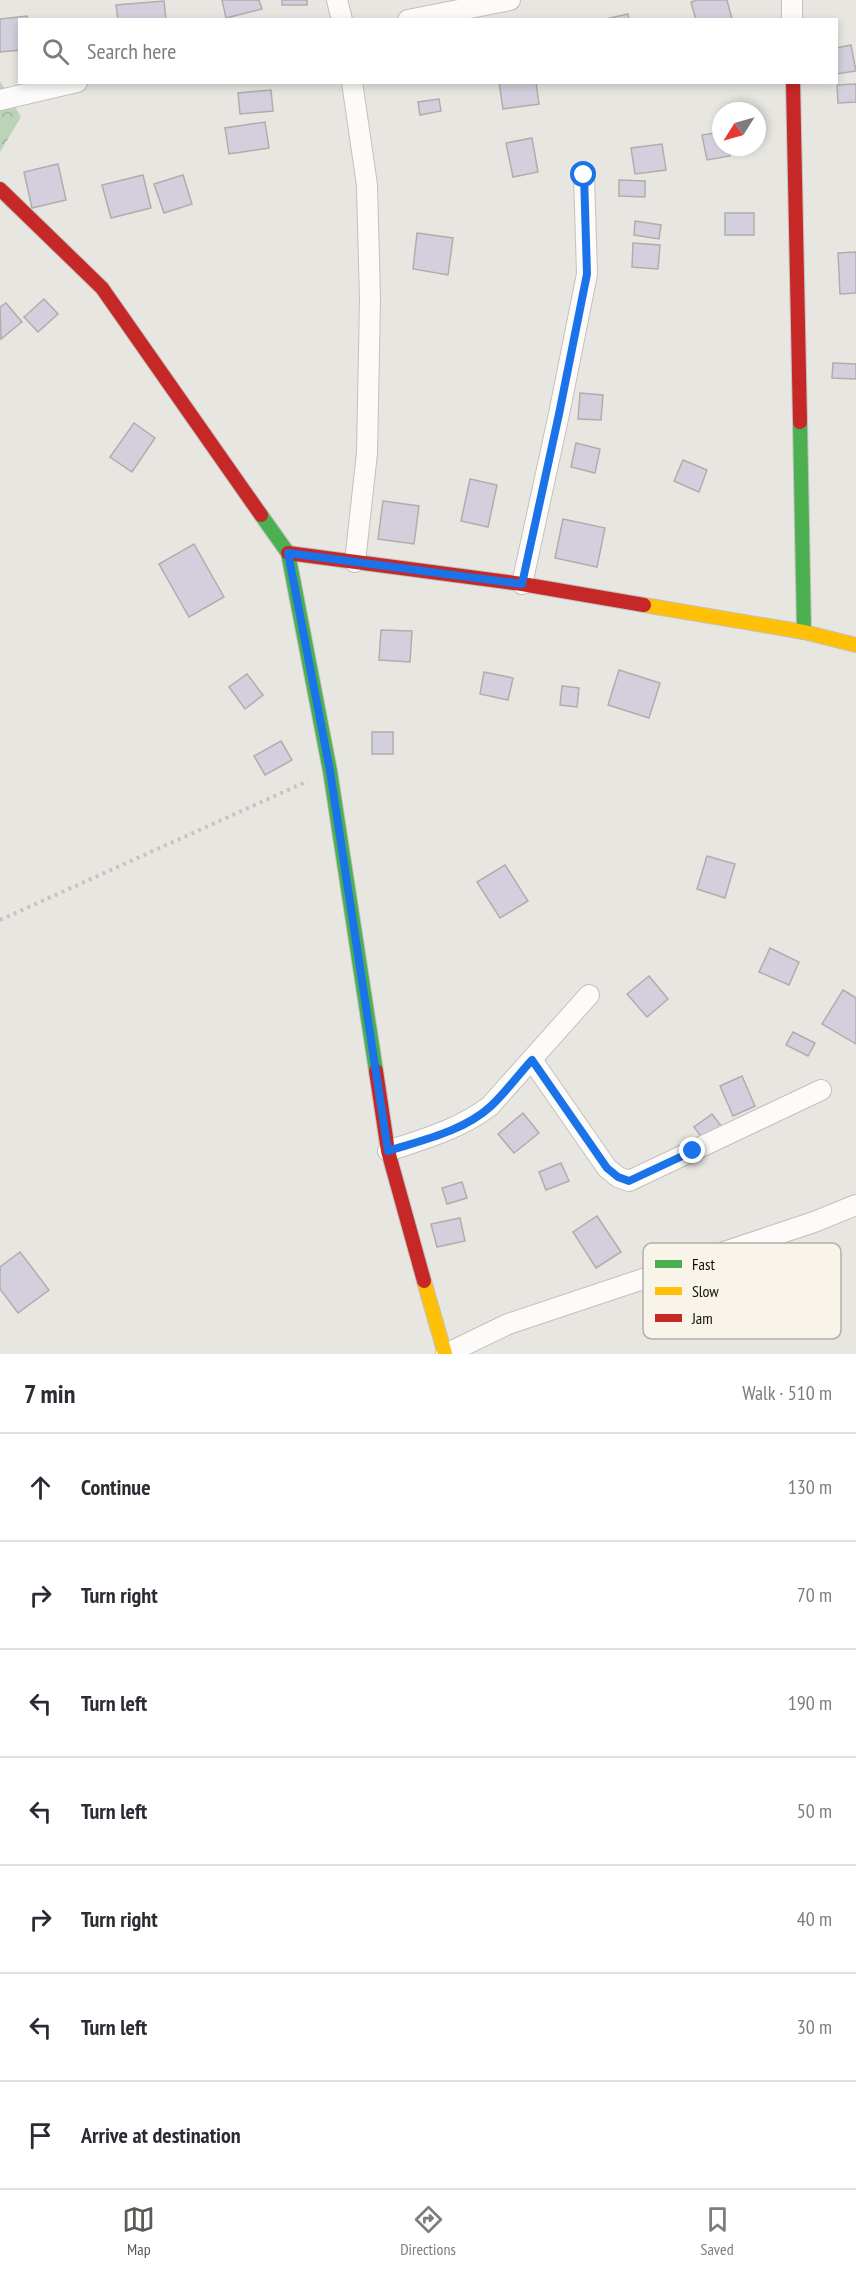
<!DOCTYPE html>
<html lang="en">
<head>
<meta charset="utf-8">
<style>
  :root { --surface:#fff; --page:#f7f7f7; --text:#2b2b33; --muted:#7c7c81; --line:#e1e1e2; --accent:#5b5a55 }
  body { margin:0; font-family:"PT Sans Narrow",sans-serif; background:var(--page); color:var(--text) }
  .compass { position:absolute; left:712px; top:102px; width:54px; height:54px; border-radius:50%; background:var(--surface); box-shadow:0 3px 9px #0003; rotate:233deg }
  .stop { position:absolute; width:18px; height:18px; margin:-14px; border:4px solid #1a73e8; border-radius:50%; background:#fff }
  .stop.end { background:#1a73e8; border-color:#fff; box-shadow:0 2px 6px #0008 }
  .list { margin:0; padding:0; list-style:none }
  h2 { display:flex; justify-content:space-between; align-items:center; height:78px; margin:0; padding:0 24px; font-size:26px }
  h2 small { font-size:20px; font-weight:400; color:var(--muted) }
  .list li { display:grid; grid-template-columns:39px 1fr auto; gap:18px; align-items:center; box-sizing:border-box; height:108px; padding:0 24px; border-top:2px solid var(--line) }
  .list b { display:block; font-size:22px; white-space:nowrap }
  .list em { font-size:20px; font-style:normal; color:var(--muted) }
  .icon { flex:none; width:33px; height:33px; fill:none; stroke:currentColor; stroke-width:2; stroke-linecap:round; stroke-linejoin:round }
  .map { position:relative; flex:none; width:856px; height:1354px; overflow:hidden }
  .search { position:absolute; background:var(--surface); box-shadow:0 3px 9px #0003; left:18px; right:18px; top:18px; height:66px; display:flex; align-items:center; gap:15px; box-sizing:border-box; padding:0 21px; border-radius:0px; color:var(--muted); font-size:22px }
  .sheet { height:834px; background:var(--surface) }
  nav { display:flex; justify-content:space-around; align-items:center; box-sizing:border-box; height:84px; border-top:2px solid var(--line); background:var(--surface); font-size:16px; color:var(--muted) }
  nav a { display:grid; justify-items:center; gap:3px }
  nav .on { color:var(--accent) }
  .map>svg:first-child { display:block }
  .forest { fill:url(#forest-crowns) }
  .building { fill:#d3cfdd; stroke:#afaead; stroke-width:1.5 }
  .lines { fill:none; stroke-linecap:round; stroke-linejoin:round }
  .street-casing { stroke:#c2c1bd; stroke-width:22 }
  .fast-casing { stroke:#c2c1bd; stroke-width:16 }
  .slow-casing { stroke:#c2c1bd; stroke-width:16 }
  .jam-casing { stroke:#c2c1bd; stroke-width:16 }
  .path { stroke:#c5c4c2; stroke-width:4; stroke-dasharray:3 4.5; stroke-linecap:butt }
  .street { stroke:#fcfbfa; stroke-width:20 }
  .fast { stroke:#4caf50; stroke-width:14 }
  .slow { stroke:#ffc107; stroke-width:14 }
  .jam { stroke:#c62828; stroke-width:14 }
  .route { stroke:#1a73e8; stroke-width:8 }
  .key { fill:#f9f4ea; stroke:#b3afa7; stroke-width:1.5 }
  .key-label { font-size:16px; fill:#0f0e0a }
</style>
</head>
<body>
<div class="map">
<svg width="856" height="1354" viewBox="0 0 856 1354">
  <defs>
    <pattern id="forest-crowns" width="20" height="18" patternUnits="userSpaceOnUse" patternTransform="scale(1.5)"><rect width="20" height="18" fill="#bbd3b6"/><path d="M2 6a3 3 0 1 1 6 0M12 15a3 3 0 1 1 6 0" fill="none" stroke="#a0b49b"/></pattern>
  </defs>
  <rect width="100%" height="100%" fill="#e8e6e0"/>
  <polygon class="forest" points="0,81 21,117 0,152"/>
  <g class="building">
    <polygon points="222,0 259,0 262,9 226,18"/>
    <rect x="282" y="0" width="25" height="5"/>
    <polygon points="697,0 727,0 732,19 696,20 691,2"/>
    <polygon points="164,1 166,20 118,20 116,5"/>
    <polygon points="628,14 629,20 601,20"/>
    <polygon points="27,16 28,20 20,20 20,50 0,52 0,19"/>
    <polygon points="851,45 856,71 836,74 836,48"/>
    <polygon points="499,82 536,82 539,104 503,109"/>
    <polygon points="856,84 856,102 838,103 837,85"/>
    <polygon points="271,90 273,111 240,114 238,93"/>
    <polygon points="439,99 441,111 420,115 418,102"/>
    <polygon points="265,122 269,148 229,154 225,128"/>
    <polygon points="721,132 721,147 728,147 730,156 707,160 702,135"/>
    <polygon points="532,138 538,172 513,177 506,143"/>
    <polygon points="662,144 666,170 635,174 631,148"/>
    <polygon points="58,164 66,200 32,208 24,172"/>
    <polygon points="143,175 151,208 111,218 102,185"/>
    <polygon points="183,175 192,204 164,213 154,184"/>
    <polygon points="619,180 645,181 645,197 619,196"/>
    <rect x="725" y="213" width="29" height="22"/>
    <polygon points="635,221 661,225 659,239 634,235"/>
    <polygon points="417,233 453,238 448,275 413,269"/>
    <polygon points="633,243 660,245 658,269 632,267"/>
    <polygon points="856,252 856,293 840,294 838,253"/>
    <polygon points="44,299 58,314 38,332 24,317"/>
    <polygon points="6,303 22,322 1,339 0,307"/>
    <polygon points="833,363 856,364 856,379 832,378"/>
    <polygon points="580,393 603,395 601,420 578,419"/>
    <polygon points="134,423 155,438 132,472 110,457"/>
    <polygon points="576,443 600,449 595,473 571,467"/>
    <polygon points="683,460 707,470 699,492 674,481"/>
    <polygon points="470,479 497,485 488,527 461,521"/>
    <polygon points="383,501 419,506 414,544 378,539"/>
    <polygon points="563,519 605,528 597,567 555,558"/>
    <polygon points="194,544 224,597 189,617 159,564"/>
    <polygon points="381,630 412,631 410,662 379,660"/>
    <polygon points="619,670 660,683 649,718 608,705"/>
    <polygon points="484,672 513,678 508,700 480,694"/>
    <polygon points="247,674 263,695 245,709 229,687"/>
    <polygon points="562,686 579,688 577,707 560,705"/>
    <rect x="372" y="732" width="21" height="22"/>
    <polygon points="281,741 292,760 265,775 254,756"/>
    <polygon points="707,856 735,864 725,898 697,889"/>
    <polygon points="505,865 528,901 500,918 477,882"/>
    <polygon points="770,948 799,962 789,985 759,972"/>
    <polygon points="649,976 668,999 647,1017 627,994"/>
    <polygon points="843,990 856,998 856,1044 822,1024"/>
    <polygon points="793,1032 815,1043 808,1056 786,1045"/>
    <polygon points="742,1076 755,1106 733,1116 720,1086"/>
    <polygon points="523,1113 539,1133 514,1153 498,1134"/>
    <polygon points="712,1114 722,1127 704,1141 694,1127"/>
    <polygon points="561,1163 569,1181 546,1190 539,1172"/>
    <polygon points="462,1182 467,1198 447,1204 442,1188"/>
    <polygon points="597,1216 621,1252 596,1268 573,1232"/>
    <polygon points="460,1218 465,1241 437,1247 431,1224"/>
    <polygon points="20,1252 49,1290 18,1313 0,1289 0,1267"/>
  </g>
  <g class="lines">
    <defs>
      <g id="street">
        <polyline points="337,0 342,20"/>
        <polyline points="792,0 792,20"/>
        <polyline points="408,20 510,0"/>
        <polyline points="352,82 367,185 370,300 367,453 355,562"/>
        <polyline points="0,100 77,82"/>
        <polyline points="522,584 559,414 587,274 584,175"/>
        <polyline points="532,1060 607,1168 618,1177 629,1181 821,1090"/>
        <path d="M388,1151C424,1139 460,1129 490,1106L589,995"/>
        <polyline points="446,1354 508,1324 814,1222 856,1205"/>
      </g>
      <g id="fast">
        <polyline points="800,422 804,632"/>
        <polyline points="261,515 288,553 330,771 376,1071"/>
      </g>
      <g id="slow">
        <polyline points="644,605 804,632 856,645"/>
        <polyline points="424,1281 445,1354"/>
      </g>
      <g id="jam">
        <polyline points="793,82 800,422"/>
        <polyline points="0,189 102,288 261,515"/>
        <polyline points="288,553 522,584 644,605"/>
        <polyline points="376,1071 388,1151 424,1281"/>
      </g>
    </defs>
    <use href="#street" class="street-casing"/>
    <use href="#fast" class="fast-casing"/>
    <use href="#slow" class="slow-casing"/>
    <use href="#jam" class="jam-casing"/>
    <polyline class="path" points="0,920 308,781"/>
    <use href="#street" class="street"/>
    <use href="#fast" class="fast"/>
    <use href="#slow" class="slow"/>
    <use href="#jam" class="jam"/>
  </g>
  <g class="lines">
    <path class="route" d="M584,175L587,274L559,414L522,584L288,553L330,771L388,1151C423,1140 464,1131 491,1106C506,1092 518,1075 532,1060L607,1168L618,1177L629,1181L693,1151"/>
  </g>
  <rect x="643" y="1243" width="198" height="96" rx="9" class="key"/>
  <rect x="655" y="1260" width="27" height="8" fill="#4caf50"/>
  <rect x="655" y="1287" width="27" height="8" fill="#ffc107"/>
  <rect x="655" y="1314" width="27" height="8" fill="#c62828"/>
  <g class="key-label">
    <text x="692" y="1270">Fast</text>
    <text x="692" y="1297">Slow</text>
    <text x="692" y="1324">Jam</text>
  </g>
</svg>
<svg class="compass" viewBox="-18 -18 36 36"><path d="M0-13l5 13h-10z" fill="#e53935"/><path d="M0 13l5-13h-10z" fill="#7c7c81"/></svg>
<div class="stop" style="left:584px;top:175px"></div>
<div class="stop end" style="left:693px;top:1151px"></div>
<div class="search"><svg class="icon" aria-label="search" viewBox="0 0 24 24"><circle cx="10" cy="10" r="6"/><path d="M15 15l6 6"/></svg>Search here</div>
</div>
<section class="sheet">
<h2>7 min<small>Walk · 510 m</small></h2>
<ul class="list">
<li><svg class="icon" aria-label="ahead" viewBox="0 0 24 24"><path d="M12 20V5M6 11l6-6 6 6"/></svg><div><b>Continue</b></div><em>130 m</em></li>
<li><svg class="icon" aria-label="right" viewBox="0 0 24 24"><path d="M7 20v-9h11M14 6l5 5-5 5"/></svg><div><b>Turn right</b></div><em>70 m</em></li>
<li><svg class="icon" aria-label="left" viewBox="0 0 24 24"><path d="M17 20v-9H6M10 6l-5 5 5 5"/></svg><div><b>Turn left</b></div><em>190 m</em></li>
<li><svg class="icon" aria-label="left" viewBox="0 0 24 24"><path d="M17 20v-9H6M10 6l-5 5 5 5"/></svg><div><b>Turn left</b></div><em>50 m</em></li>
<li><svg class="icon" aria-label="right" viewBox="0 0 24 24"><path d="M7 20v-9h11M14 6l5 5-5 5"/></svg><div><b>Turn right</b></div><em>40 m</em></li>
<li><svg class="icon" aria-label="left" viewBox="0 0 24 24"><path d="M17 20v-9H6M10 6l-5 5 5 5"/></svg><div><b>Turn left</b></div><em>30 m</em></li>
<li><svg class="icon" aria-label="arrive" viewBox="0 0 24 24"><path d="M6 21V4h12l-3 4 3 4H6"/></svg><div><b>Arrive at destination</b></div></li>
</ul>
</section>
<nav>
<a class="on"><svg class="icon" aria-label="map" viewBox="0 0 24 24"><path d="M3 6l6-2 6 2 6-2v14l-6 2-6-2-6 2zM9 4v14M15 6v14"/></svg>Map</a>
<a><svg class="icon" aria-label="directions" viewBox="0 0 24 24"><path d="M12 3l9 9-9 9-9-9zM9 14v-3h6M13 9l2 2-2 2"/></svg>Directions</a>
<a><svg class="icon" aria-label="saved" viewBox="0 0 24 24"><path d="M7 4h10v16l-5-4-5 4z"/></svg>Saved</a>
</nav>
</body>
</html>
